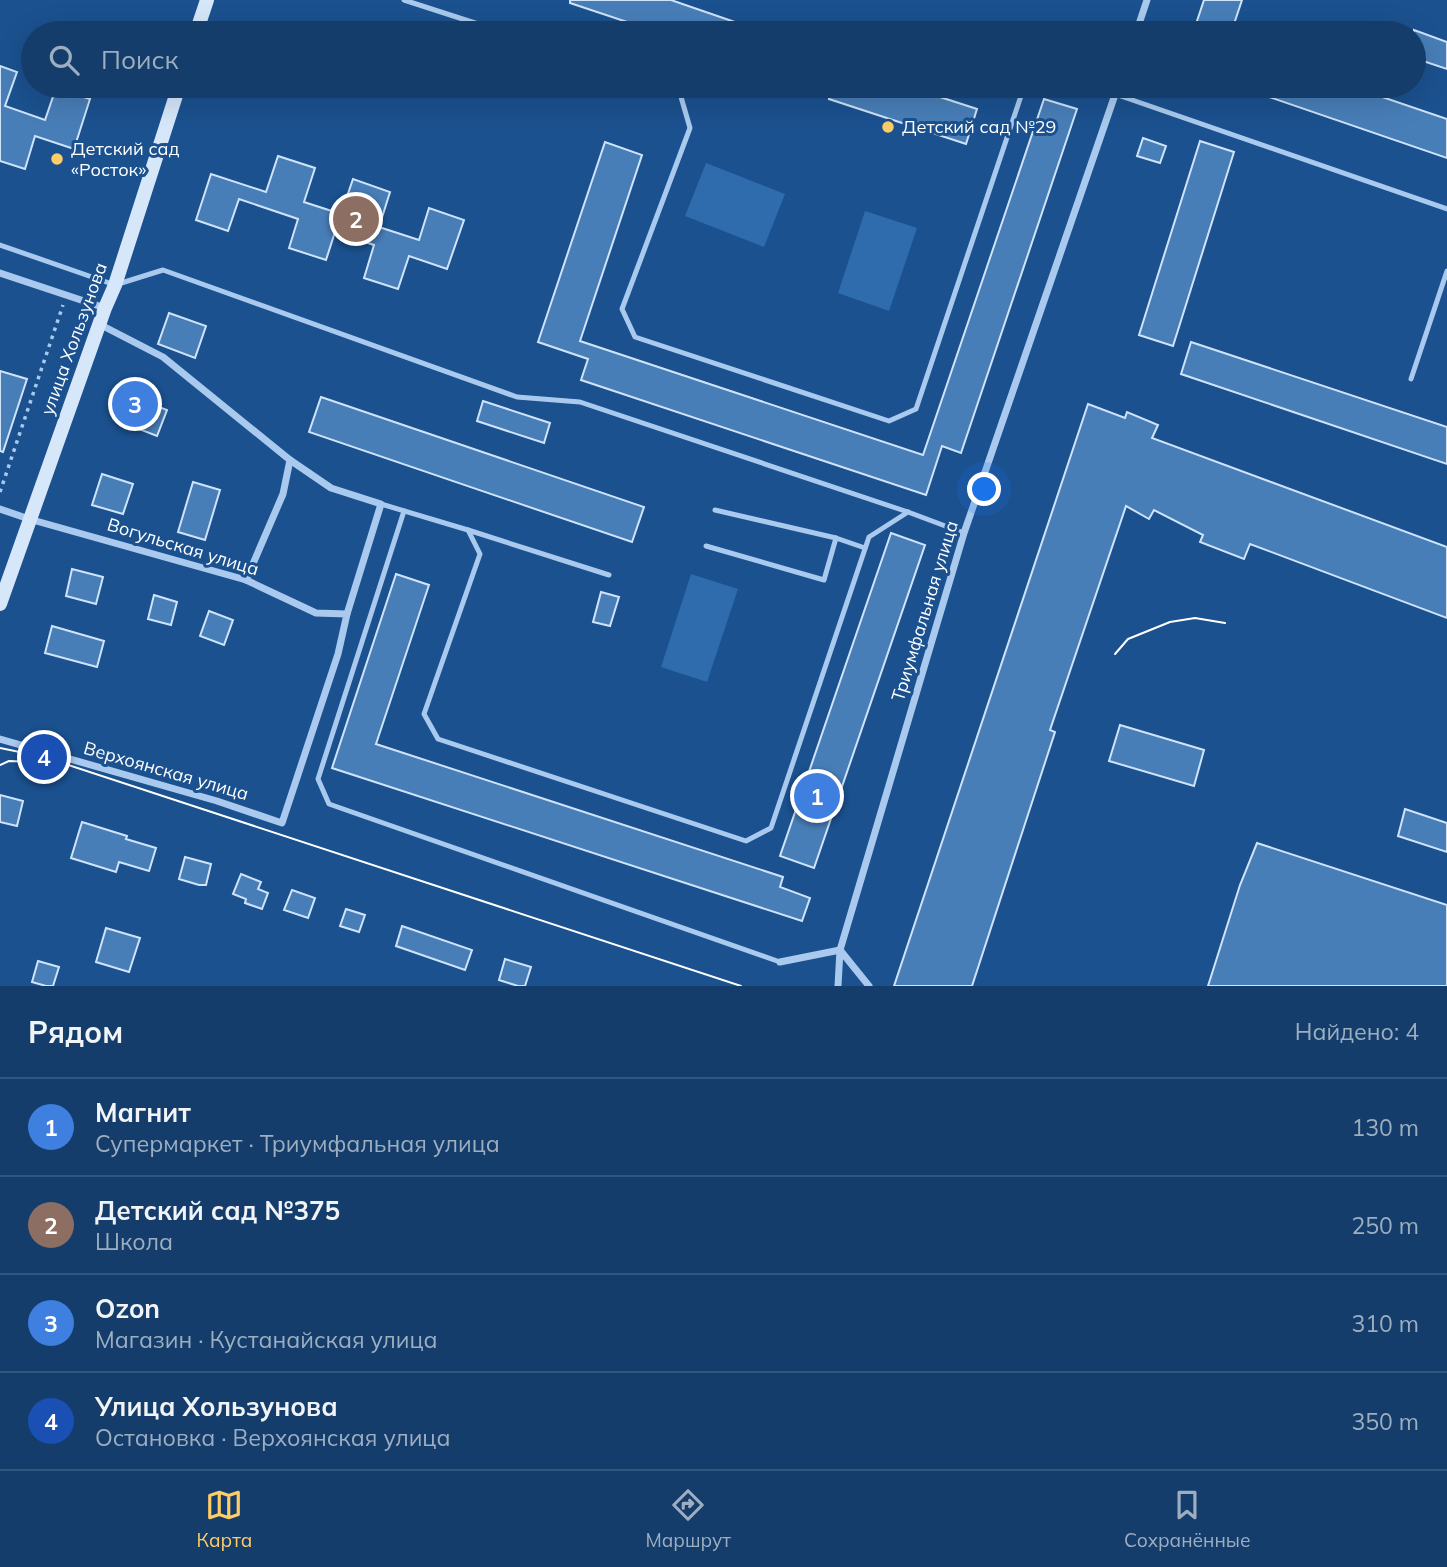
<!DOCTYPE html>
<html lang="ru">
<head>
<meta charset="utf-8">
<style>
  :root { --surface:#143d6b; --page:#214873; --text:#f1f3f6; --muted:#9daec1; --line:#33567e; --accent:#ffcd66 }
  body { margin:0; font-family:Mulish,sans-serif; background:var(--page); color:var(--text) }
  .you { position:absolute; left:985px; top:490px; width:24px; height:24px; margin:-18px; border:5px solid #fff; border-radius:50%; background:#1a73e8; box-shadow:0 0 0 10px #1a73e833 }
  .badge { display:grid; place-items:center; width:46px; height:46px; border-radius:50%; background:var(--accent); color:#fff; font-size:23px; font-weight:700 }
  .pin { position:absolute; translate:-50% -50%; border:4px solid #fff; box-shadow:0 2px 7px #0006 }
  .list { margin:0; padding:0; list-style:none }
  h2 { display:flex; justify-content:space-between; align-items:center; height:91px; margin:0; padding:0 28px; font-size:30px }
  h2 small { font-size:23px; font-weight:400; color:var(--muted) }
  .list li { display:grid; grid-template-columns:46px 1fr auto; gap:21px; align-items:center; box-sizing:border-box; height:98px; padding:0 28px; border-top:2px solid var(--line) }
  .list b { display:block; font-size:26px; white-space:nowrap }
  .list p { margin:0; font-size:23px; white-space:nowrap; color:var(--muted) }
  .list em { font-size:23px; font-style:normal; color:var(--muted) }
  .icon { flex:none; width:38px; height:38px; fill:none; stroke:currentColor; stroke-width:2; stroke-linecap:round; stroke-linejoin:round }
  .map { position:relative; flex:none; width:1447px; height:986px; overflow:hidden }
  .search { position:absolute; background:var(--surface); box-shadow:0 7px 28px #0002; left:21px; right:21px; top:21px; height:77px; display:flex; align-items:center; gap:18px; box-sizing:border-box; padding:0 24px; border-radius:38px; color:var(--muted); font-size:26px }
  .sheet { height:483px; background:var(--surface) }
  nav { display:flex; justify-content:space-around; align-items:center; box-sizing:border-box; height:98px; border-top:2px solid var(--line); background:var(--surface); font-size:19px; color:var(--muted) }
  nav a { display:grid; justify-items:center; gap:4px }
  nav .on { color:var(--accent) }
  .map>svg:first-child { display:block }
  .green { fill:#2e6cad }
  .building { fill:#487eb8; stroke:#cfe4fa; stroke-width:2 }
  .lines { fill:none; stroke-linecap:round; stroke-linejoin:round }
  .path { stroke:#a9caee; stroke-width:3.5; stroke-dasharray:3.5 5; stroke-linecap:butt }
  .lane { stroke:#a9caee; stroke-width:5 }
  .street { stroke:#a9caee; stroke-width:7 }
  .secondary { stroke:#d6e7fa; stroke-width:14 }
  .tram { stroke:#fff; stroke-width:2 }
  .poi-dot { fill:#ffcd66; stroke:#1b518f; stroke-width:2.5 }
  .labels { text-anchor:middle; stroke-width:6; stroke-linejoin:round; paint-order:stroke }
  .poi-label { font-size:18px; fill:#fff; stroke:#1b518f; text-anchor:start }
  .street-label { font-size:18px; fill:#fff; stroke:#1b518f }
</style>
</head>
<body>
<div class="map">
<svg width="1447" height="986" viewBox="0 0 1447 986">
  <rect width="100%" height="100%" fill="#1b518f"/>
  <g class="green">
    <polygon points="706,163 785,194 764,247 685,216"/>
    <polygon points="865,211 917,228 889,311 838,293"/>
    <polygon points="691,574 738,589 707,682 661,667"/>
  </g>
  <g class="building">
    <polygon points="570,0 671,0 761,31 761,33 660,33 570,3"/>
    <polygon points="1204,0 1242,0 1231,33 1193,33"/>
    <polygon points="1414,30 1447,42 1447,69 1414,58"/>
    <polygon points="0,66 17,72 5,106 45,120 56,88 90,99 74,149 35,136 25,169 0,161"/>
    <polygon points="833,86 906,86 977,109 966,144 829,99"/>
    <polygon points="1243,86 1350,86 1447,119 1447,158 1243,88"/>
    <polygon points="1044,99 1077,109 961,453 942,446 926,495 581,380 588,359 538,342 605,142 642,155 580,341 923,455"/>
    <polygon points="1143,138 1166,146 1160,163 1137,156"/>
    <polygon points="1200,141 1234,152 1173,346 1139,335"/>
    <polygon points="278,156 315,168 304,202 341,214 353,179 390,192 379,227 419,240 429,208 464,220 447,269 409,256 398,289 364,278 374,245 335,232 326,260 289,248 298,219 239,199 228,231 196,220 211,174 266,192"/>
    <polygon points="169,313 206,326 195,358 158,344"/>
    <polygon points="1191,342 1447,427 1447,464 1181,374"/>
    <polygon points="0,371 27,379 3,452 0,451"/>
    <polygon points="131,396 167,410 157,436 121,422"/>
    <polygon points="321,397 644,507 632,542 309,432"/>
    <polygon points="483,401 550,423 544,443 477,421"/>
    <polygon points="1088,404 1125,418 1127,412 1158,425 1152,438 1447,547 1447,618 1250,544 1244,559 1200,542 1203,535 1154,510 1149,519 1126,506 1050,730 1055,732 972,986 894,986"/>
    <polygon points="102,474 133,484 123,514 92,505"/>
    <polygon points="193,482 220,490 205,540 178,532"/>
    <polygon points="891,533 925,545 814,868 780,856"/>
    <polygon points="72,569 103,577 96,604 66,596"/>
    <polygon points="396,574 429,585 376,744 783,877 780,887 810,898 802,921 332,768"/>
    <polygon points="601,592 619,597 610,626 593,622"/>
    <polygon points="154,595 177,602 171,625 148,619"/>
    <polygon points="209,611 233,620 224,645 200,636"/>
    <polygon points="52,626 104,641 97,667 45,653"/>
    <polygon points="1120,725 1204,750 1194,786 1109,761"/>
    <polygon points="0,795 23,801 17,826 0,822"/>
    <polygon points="1405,809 1447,823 1447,852 1398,836"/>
    <polygon points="82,822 127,836 126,839 156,848 149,871 119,862 116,872 71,858"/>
    <polygon points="1257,843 1447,905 1447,986 1208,986 1240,885"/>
    <polygon points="185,857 211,864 206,885 199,885 179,879"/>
    <polygon points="241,874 261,882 258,889 268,893 262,909 245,903 246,899 233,894"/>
    <polygon points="292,890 315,898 308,918 284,910"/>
    <polygon points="346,909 365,915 359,932 340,926"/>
    <polygon points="402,926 472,950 465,970 396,946"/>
    <polygon points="106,928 140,938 129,972 96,962"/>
    <polygon points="505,959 531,967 525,986 518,986 499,980"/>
    <polygon points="38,961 59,967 53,986 46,986 32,982"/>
  </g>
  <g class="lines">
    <polyline class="path" points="0,492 63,305"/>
    <g class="lane">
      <polyline points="404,0 506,33"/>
      <polyline points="667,86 679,90 690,128 622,309 635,337 889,421 916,409 1023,90 1033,86"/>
      <polyline points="1081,86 1115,94 1447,209"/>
      <polyline points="0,245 115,285 163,270 517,397 580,402 908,512 964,533"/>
      <polyline points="1411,379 1447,271"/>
      <polyline points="381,504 468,530 480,554 424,714 438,739 746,841 771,828 869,537 908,512"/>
      <polyline points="715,510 836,538"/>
      <polyline points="404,511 318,779 329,804 780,962"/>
      <polyline points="468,530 609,575"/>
      <polyline points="706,546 824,580 836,538 865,548"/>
    </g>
    <g class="street">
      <polyline points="1136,33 1147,0"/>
      <polyline points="0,273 105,308"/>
      <polyline points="99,324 163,357 290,460 283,494 246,580"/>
      <polyline points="290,460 331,488 381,504 347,614"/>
      <polyline points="0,509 29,519 246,580 316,613 347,614 338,654 282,823 217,801 0,739"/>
      <polyline points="780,962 840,950 869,986"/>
      <polyline points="838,986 840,950 964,533 1118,86"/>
    </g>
    <g class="secondary">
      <polyline points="196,33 207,0"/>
      <polyline points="0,604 105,308 115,285 179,86"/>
    </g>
    <g class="tram">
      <polyline points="1115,654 1128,639 1170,622 1195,618 1225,623"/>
      <polyline points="0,748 44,757 741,986"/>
      <polyline points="0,765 9,761 34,762"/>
    </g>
  </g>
  <g class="poi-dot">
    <circle cx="888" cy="127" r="7"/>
    <circle cx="57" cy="159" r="7"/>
  </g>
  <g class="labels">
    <g class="poi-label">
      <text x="902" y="133">Детский сад №29</text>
      <text x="71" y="155">Детский сад<tspan x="71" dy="21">«Росток»</tspan></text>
    </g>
    <g class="street-label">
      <text transform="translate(74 339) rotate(-70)" y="6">улица Хользунова</text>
      <text transform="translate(183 547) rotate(17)" y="6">Вогульская улица</text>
      <text transform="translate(925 611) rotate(-73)" y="6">Триумфальная улица</text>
      <text transform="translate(166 771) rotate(16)" y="6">Верхоянская улица</text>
    </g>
  </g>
</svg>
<div class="you"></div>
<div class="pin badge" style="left:817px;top:796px;background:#3f7fe0">1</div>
<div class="pin badge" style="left:356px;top:219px;background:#8d6e63">2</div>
<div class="pin badge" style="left:135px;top:404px;background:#3f7fe0">3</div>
<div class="pin badge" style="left:44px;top:757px;background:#1a4fb4">4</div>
<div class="search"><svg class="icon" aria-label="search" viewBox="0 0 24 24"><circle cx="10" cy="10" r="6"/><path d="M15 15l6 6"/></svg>Поиск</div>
</div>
<section class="sheet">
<h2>Рядом<small>Найдено: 4</small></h2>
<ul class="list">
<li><span class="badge" style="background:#3f7fe0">1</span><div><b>Магнит</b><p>Супермаркет · Триумфальная улица</p></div><em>130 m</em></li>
<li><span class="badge" style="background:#8d6e63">2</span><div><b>Детский сад №375</b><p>Школа</p></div><em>250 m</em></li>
<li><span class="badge" style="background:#3f7fe0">3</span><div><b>Ozon</b><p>Магазин · Кустанайская улица</p></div><em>310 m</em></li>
<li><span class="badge" style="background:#1a4fb4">4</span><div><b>Улица Хользунова</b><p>Остановка · Верхоянская улица</p></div><em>350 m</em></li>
</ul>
</section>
<nav>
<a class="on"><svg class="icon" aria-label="map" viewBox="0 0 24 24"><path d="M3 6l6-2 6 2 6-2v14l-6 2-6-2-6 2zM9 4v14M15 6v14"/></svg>Карта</a>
<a><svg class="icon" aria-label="directions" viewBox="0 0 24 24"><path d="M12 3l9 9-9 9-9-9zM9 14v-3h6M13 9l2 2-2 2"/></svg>Маршрут</a>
<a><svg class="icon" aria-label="saved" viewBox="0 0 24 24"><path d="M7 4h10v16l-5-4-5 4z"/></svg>Сохранённые</a>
</nav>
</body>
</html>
